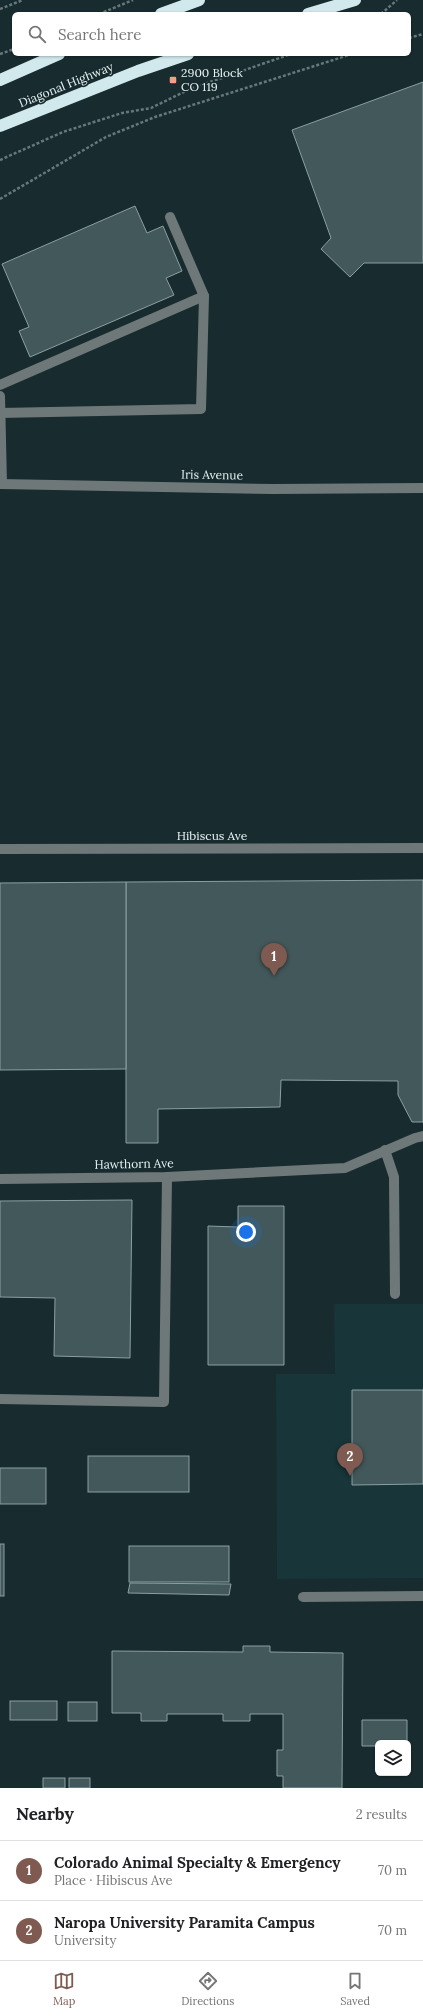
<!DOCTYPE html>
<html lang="en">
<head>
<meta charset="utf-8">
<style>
  :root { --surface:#fff; --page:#f6f6f6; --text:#202124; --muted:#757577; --line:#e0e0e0; --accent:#7f5a50 }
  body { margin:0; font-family:Lora,serif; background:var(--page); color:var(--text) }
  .controls { position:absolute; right:12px; bottom:12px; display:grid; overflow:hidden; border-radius:6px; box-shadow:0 1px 3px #0004 }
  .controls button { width:36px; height:36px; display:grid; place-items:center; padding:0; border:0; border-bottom:1px solid var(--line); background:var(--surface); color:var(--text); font:20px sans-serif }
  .you { position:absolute; left:246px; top:1232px; width:14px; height:14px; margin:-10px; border:3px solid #fff; border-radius:50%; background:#1a73e8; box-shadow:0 0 0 6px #1a73e833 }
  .badge { display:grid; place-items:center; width:26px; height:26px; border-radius:50%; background:var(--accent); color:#fff; font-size:13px; font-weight:700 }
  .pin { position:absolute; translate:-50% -33px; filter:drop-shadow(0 1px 2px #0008) }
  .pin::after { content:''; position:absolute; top:21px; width:14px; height:12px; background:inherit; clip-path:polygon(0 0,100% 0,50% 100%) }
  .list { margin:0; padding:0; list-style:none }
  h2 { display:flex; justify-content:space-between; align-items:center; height:52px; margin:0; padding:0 16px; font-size:17px }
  h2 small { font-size:13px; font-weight:400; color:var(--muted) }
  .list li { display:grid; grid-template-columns:26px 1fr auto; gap:12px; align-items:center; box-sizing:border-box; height:60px; padding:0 16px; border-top:1px solid var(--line) }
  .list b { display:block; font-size:15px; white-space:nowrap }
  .list p { margin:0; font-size:13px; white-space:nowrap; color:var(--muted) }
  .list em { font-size:13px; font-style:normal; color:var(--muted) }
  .icon { flex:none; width:22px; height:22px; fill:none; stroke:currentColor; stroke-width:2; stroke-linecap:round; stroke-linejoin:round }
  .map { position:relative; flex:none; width:423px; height:1788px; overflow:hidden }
  .search { position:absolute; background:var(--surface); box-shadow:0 1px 3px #0004; left:12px; right:12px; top:12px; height:44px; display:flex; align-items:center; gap:10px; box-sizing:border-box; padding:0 14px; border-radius:6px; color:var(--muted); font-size:15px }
  .sheet { height:172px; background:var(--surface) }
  nav { display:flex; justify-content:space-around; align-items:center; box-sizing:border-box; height:56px; border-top:1px solid var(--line); background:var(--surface); font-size:11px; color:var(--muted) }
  nav a { display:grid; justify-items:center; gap:2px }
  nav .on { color:var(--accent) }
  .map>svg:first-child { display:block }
  .built { fill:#183539 }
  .building { fill:#43585a; stroke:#8aa0a2 }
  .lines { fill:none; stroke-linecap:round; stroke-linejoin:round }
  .path { stroke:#67787a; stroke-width:2.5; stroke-dasharray:3 2; stroke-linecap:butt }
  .minor { stroke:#6e7879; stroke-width:10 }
  .highway { stroke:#d1e9ec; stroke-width:12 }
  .poi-dot { fill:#f39f85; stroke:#182b2e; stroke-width:1.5 }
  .labels { text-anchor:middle; stroke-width:3.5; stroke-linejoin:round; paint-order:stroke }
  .poi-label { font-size:12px; fill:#e7f3f4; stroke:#182b2e; text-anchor:start }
  .street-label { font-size:12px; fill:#e7f3f4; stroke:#182b2e }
</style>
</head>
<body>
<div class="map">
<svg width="423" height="1788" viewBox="0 0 423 1788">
  <rect width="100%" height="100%" fill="#182b2e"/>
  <polygon class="built" points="334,1304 423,1304 423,1578 277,1579 276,1374 335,1374"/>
  <g class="building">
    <polygon points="423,82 423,263 364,263 350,277 321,249 331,238 292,130"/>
    <polygon points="135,206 147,233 163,226 182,271 166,278 174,295 30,357 19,331 29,327 2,264"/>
    <polygon points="423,880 423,1122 412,1122 398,1095 398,1081 281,1080 280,1107 158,1109 158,1143 126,1143 126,882"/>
    <polygon points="126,882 126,1069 0,1070 0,883"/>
    <polygon points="132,1200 130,1358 54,1356 55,1298 0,1297 0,1201"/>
    <polygon points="238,1206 284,1206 284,1365 208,1365 208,1226 238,1227"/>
    <polygon points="352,1390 423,1390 423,1484 352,1485"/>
    <rect x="88" y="1456" width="101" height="36"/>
    <rect x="0" y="1468" width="46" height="36"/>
    <rect x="0" y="1544" width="4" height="52"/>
    <rect x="129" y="1546" width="100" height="36"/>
    <polygon points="130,1583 231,1584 229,1595 128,1593"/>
    <polygon points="243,1646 270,1646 270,1652 343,1653 342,1788 283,1788 283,1776 277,1776 277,1750 283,1750 283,1714 250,1714 250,1721 223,1721 223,1714 167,1714 167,1721 141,1721 141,1713 112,1713 112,1651 243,1652"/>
    <rect x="10" y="1701" width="47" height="19"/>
    <rect x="68" y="1702" width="29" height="19"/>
    <polygon points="362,1720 407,1720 407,1743 378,1743 378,1746 362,1746"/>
    <rect x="43" y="1778" width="22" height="10"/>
    <rect x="69" y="1778" width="21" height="10"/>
  </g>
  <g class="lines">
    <g class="path">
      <polyline points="0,9 23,0"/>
      <polyline points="99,14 133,0"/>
      <polyline points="381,14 397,0"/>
      <polyline points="409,38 423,34"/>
      <polyline points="0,54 14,49"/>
      <polyline points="0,160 63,132 122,113 151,108 190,89 291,54"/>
      <polyline points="0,199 106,137 155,117 352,54"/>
    </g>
    <g class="minor">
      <polyline points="0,385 204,296"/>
      <polyline points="0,396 2,484"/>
      <polyline points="0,413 201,409 204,296 170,217"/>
      <polyline points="0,484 273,489 423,488"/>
      <polyline points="0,849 423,848"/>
      <polyline points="385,1150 394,1177 395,1294"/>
      <polyline points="0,1179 167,1177 345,1168 415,1138 423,1136"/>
      <polyline points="0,1399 164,1402 167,1177"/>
      <polyline points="303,1597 423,1596"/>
    </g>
    <g class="highway">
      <polyline points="161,14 199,0"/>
      <polyline points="308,14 355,0"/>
      <polyline points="0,80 59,54"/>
      <polyline points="0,126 138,71 188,54"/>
    </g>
  </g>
  <rect class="poi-dot" x="169" y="76" width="8" height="8" rx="2"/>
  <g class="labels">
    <g class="poi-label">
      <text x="181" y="77">2900 Block<tspan x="181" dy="14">CO 119</tspan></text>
    </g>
    <g class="street-label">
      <text transform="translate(66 85) rotate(-22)" y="4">Diagonal Highway</text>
      <text transform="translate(212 475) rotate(1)" y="4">Iris Avenue</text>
      <text x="212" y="840">Hibiscus Ave</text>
      <text transform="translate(134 1164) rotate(-1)" y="4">Hawthorn Ave</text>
    </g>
  </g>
</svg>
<div class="controls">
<button><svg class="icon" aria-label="layers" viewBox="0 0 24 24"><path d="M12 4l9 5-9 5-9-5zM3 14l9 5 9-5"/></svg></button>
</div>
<div class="you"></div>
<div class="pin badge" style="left:274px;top:976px">1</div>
<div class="pin badge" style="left:350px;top:1476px">2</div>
<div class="search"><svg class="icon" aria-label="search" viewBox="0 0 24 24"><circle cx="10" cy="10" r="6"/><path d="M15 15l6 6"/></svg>Search here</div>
</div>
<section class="sheet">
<h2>Nearby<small>2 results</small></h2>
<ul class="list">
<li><span class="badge">1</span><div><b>Colorado Animal Specialty &amp; Emergency</b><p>Place · Hibiscus Ave</p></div><em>70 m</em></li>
<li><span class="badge">2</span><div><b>Naropa University Paramita Campus</b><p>University</p></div><em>70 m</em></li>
</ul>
</section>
<nav>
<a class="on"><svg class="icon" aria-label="map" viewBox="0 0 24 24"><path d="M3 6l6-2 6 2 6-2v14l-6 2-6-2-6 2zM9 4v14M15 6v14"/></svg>Map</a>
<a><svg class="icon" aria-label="directions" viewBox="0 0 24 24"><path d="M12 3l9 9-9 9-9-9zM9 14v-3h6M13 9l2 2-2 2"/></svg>Directions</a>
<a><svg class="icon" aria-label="saved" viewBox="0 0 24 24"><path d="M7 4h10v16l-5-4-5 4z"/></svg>Saved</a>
</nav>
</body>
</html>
